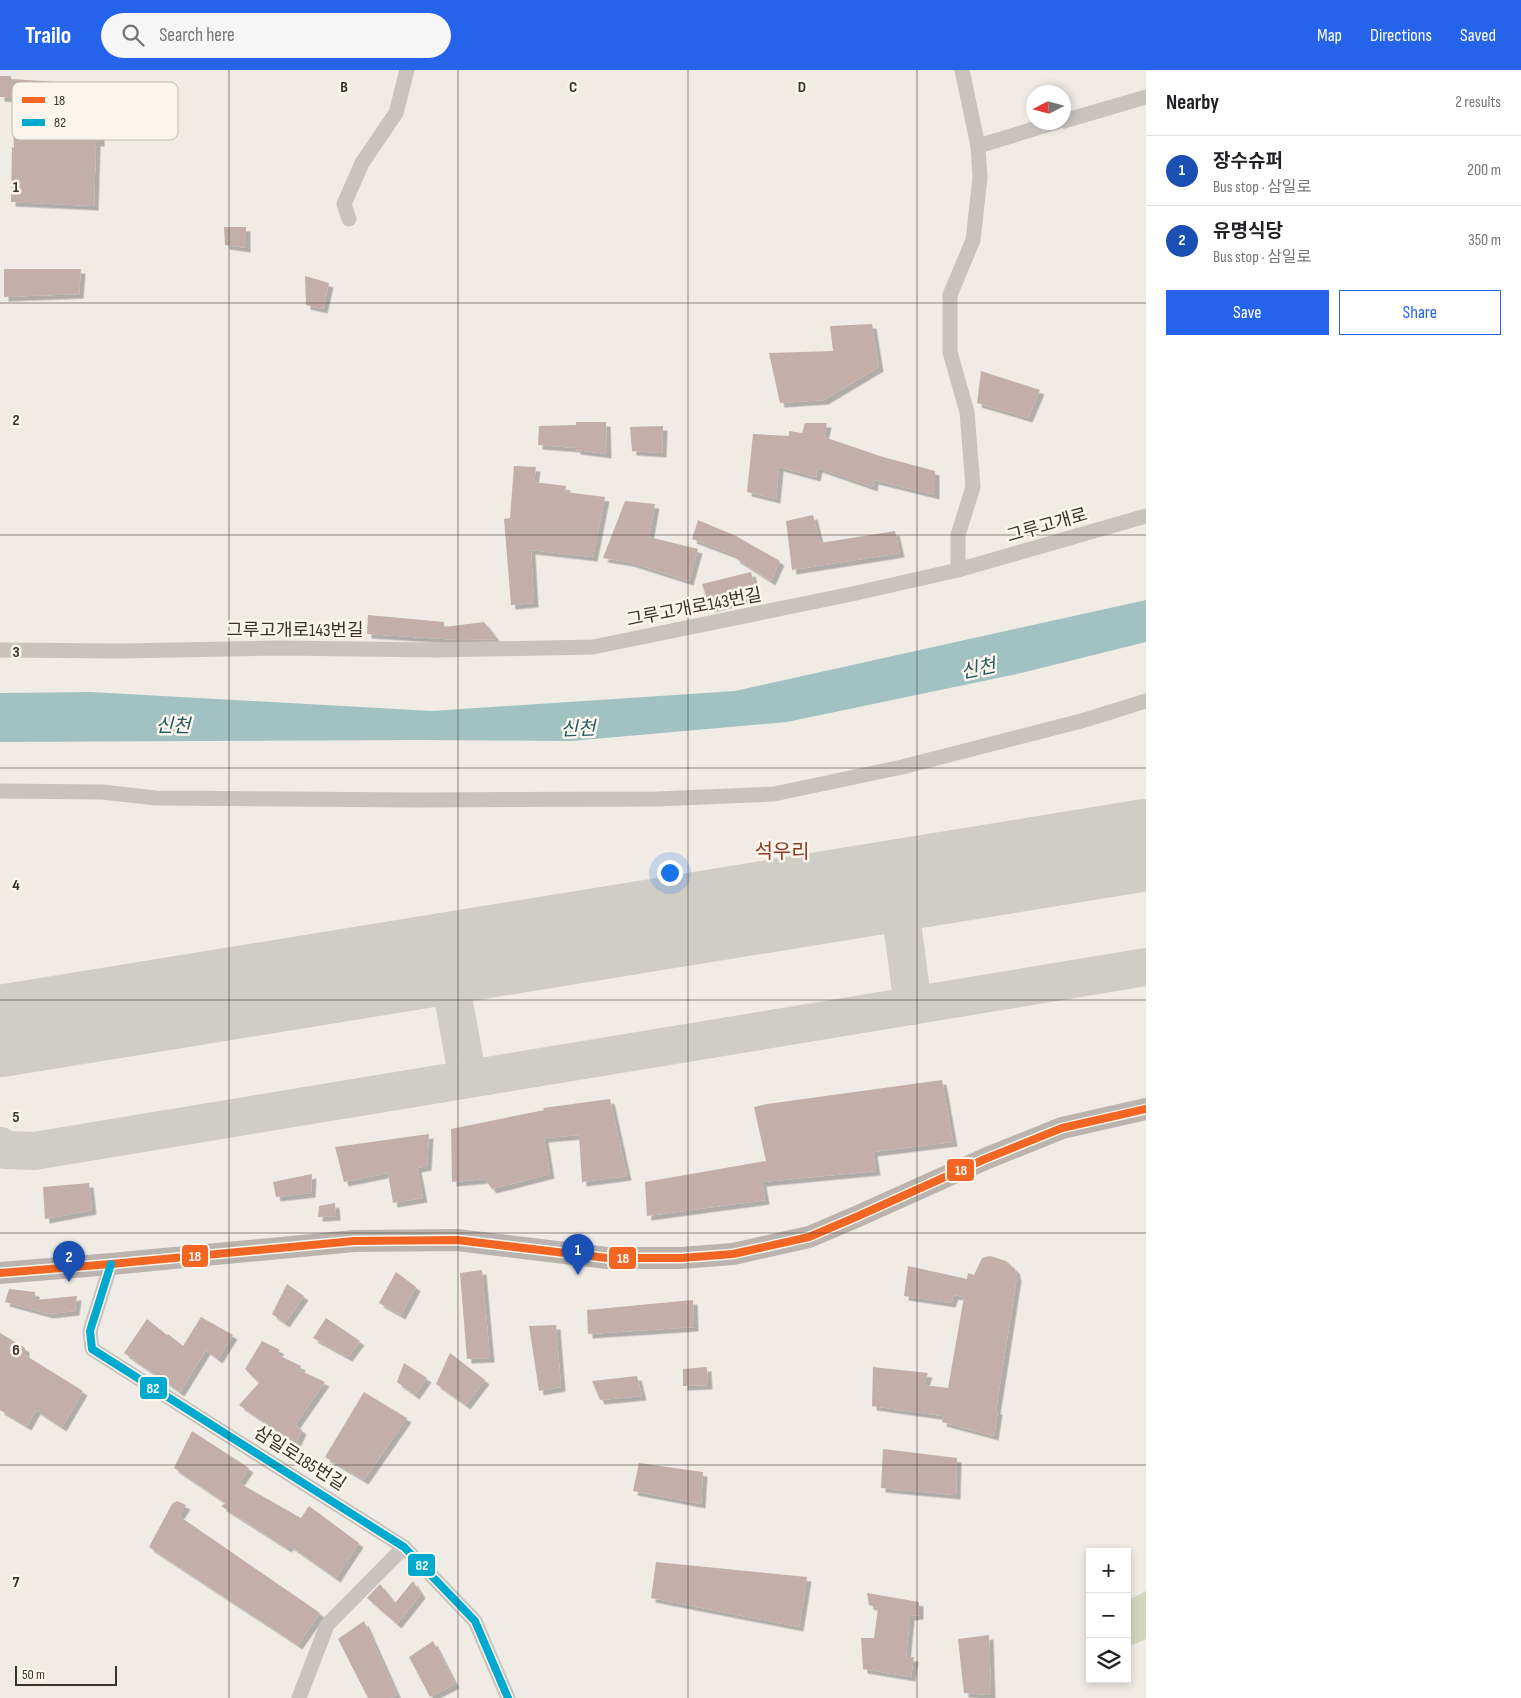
<!DOCTYPE html>
<html lang="en">
<head>
<meta charset="utf-8">
<style>
  :root { --surface:#fff; --page:#f6f6f6; --text:#202124; --muted:#757577; --line:#e0e0e0; --accent:#2563eb }
  body { margin:0; font-family:"Sofia Sans Condensed","Noto Sans KR",sans-serif; background:var(--page); color:var(--text) }
  .controls { position:absolute; right:15px; bottom:15px; display:grid; overflow:hidden; border-radius:0px; box-shadow:0 2px 8px #0003 }
  .controls button { width:45px; height:45px; display:grid; place-items:center; padding:0; border:0; border-bottom:1px solid var(--line); background:var(--surface); color:var(--text); font:25px sans-serif }
  .compass { position:absolute; left:1026px; top:15px; width:45px; height:45px; border-radius:50%; background:var(--surface); box-shadow:0 2px 8px #0003; rotate:264deg }
  .scale { position:absolute; left:15px; bottom:12px; width:102px; box-sizing:border-box; padding-left:5px; border:2px solid #3b302b; border-top:0; font-size:14px; line-height:18px; white-space:nowrap; color:#3b302b; -webkit-text-stroke:4px #fbf5ee; paint-order:stroke }
  .you { position:absolute; left:669px; top:802px; width:18px; height:18px; margin:-12px; border:4px solid #fff; border-radius:50%; background:#1a73e8; box-shadow:0 0 0 8px #1a73e833 }
  .badge { display:grid; place-items:center; width:32px; height:32px; border-radius:50%; background:var(--accent); color:#fff; font-size:16px; font-weight:700 }
  .pin { position:absolute; translate:-50% -41px; filter:drop-shadow(0 1px 2px #0008) }
  .pin::after { content:''; position:absolute; top:26px; width:18px; height:15px; background:inherit; clip-path:polygon(0 0,100% 0,50% 100%) }
  .list { margin:0; padding:0; list-style:none }
  h2 { display:flex; justify-content:space-between; align-items:center; height:65px; margin:0; padding:0 20px; font-size:21px }
  h2 small { font-size:16px; font-weight:400; color:var(--muted) }
  .list li { display:grid; grid-template-columns:32px 1fr auto; gap:15px; align-items:center; box-sizing:border-box; height:70px; padding:0 20px; border-top:1px solid var(--line) }
  .list b { display:block; font-size:19px; white-space:nowrap }
  .list p { margin:0; font-size:16px; white-space:nowrap; color:var(--muted) }
  .list em { font-size:16px; font-style:normal; color:var(--muted) }
  .actions { display:flex; gap:10px; padding:15px 20px }
  .actions a { flex:1; padding:11px 0; border:1px solid var(--accent); border-radius:0px; text-align:center; font-size:18px; color:var(--accent) }
  .actions .main { background:var(--accent); color:#fff }
  .icon { flex:none; width:28px; height:28px; fill:none; stroke:currentColor; stroke-width:2; stroke-linecap:round; stroke-linejoin:round }
  .map { position:relative; flex:none; width:1146px; height:1628px; overflow:hidden }
  header { display:flex; align-items:center; gap:30px; box-sizing:border-box; height:70px; padding:0 25px; background:var(--accent); color:#fff }
  header strong { font-size:24px }
  nav { display:flex; gap:28px; margin-inline-start:auto; font-size:18px }
  .search { width:350px; height:45px; background:var(--page); display:flex; align-items:center; gap:12px; box-sizing:border-box; padding:0 18px; border-radius:28px; color:var(--muted); font-size:19px }
  main { display:flex }
  aside { flex:1; background:var(--surface) }
  .map>svg:first-child { display:block }
  .green { fill:#d1d6bf }
  .water { fill:#a1c2c1 }
  .lines { fill:none; stroke-linecap:round; stroke-linejoin:round }
  .taxiway { stroke:#d0ccc6; stroke-width:38 }
  .runway { stroke:#d0ccc6; stroke-width:92 }
  .building { fill:#c3afa7; filter:url(#shadow) }
  .street { stroke:#c9c3be; stroke-width:15 }
  .secondary { stroke:#bab3ae; stroke-width:22 }
  .bus-1-casing { stroke:#fbf5ee; stroke-width:11 }
  .bus-2-casing { stroke:#fbf5ee; stroke-width:11 }
  .bus-1 { stroke:#f26522; stroke-width:8 }
  .bus-2 { stroke:#00a9ce; stroke-width:8 }
  .grid { fill:none; stroke:#3b302b; stroke-width:1; stroke-opacity:0.55 }
  .labels { text-anchor:middle; stroke-width:5; stroke-linejoin:round; paint-order:stroke }
  .street-label { font-size:18px; fill:#3b302b; stroke:#fbf5ee }
  .water-label { font-size:19px; font-style:italic; fill:#1f5a5e; stroke:#fbf5ee }
  .quarter-label { font-size:20px; fill:#8c3b22; stroke:#fbf5ee }
  .key { fill:#fbf5ee; stroke:#c1bab4; stroke-width:1 }
  .key-label { font-size:14px; fill:#3b302b }
  .grid-label { font-size:16px; text-anchor:middle; font-weight:bold; fill:#3b302b; stroke:#fbf5ee; stroke-width:5; stroke-linejoin:round; paint-order:stroke }
  .line-badge { stroke:#fbf5ee; stroke-width:2 }
  .badge-label { font-size:14px; text-anchor:middle; font-weight:bold; fill:#fff }
</style>
</head>
<body>
<header>
<strong>Trailo</strong>
<div class="search"><svg class="icon" aria-label="search" viewBox="0 0 24 24"><circle cx="10" cy="10" r="6"/><path d="M15 15l6 6"/></svg>Search here</div>
<nav><a>Map</a><a>Directions</a><a>Saved</a></nav>
</header>
<main>
<div class="map">
<svg width="1146" height="1628" viewBox="0 0 1146 1628">
  <defs>
    <filter id="shadow"><feDropShadow dx="4.5" dy="4.5" stdDeviation="0" flood-color="#0004"/></filter>
  </defs>
  <rect width="100%" height="100%" fill="#f0ebe5"/>
  <polygon class="green" points="1146,1521 1146,1569 1127,1578 1127,1531"/>
  <polygon class="water" points="1146,530 1146,572 1021,603 787,652 571,671 417,670 0,672 0,623 91,622 432,641 735,621"/>
  <g class="lines">
    <g class="taxiway">
      <polyline points="897,815 913,936"/>
      <polyline points="446,889 468,1009"/>
      <polyline points="0,1076 6,1080 34,1081 1146,897"/>
    </g>
    <polyline class="runway" points="0,961 1146,775"/>
  </g>
  <g class="building">
    <polygon points="0,6 11,6 11,9 75,13 70,48 100,49 100,72 96,72 94,136 11,132 12,77 14,78 12,28 0,27"/>
    <polygon points="224,157 246,157 246,178 225,175"/>
    <polygon points="4,199 81,199 79,224 4,227"/>
    <polygon points="305,206 329,213 323,239 306,235"/>
    <polygon points="872,254 879,297 824,330 780,333 769,283 833,281 830,256"/>
    <polygon points="981,301 1040,320 1028,348 977,333"/>
    <polygon points="576,352 606,352 607,384 576,380 576,378 538,375 539,356 576,355"/>
    <polygon points="805,353 827,353 824,367 883,387 935,401 935,425 874,410 873,417 818,398 816,407 779,397 776,429 747,422 753,364 789,366 789,361 802,363"/>
    <polygon points="663,356 662,383 632,381 630,357"/>
    <polygon points="514,396 536,397 534,412 566,416 565,422 605,427 593,487 531,480 534,533 511,535 504,449 510,448"/>
    <polygon points="625,431 655,434 649,467 698,479 689,511 629,492 603,488"/>
    <polygon points="813,445 820,473 895,461 900,483 792,500 786,451"/>
    <polygon points="698,450 736,466 780,491 771,511 735,488 737,486 692,469"/>
    <polygon points="751,502 757,526 710,538 702,514"/>
    <polygon points="368,545 444,552 444,557 484,552 497,569 459,570 367,564"/>
    <polygon points="942,1010 953,1072 873,1082 876,1101 762,1112 765,1130 647,1146 645,1112 766,1091 754,1037 767,1034"/>
    <polygon points="610,1029 627,1106 582,1112 579,1065 544,1068 550,1104 492,1119 485,1109 452,1112 451,1059 544,1040 543,1038"/>
    <polygon points="429,1064 427,1096 417,1098 423,1128 393,1133 388,1103 344,1112 335,1077"/>
    <polygon points="312,1104 311,1123 276,1127 273,1112"/>
    <polygon points="89,1113 92,1140 45,1149 43,1117"/>
    <polygon points="335,1133 336,1146 318,1147 319,1136"/>
    <polygon points="990,1186 1006,1191 1015,1199 1017,1207 996,1340 998,1340 994,1366 942,1352 943,1346 872,1336 873,1297 928,1303 924,1315 948,1318 964,1227 954,1225 951,1233 904,1226 908,1196 967,1209 968,1203 974,1205 982,1188"/>
    <polygon points="482,1200 490,1288 467,1289 460,1203"/>
    <polygon points="396,1202 416,1217 401,1245 379,1233"/>
    <polygon points="287,1214 304,1226 285,1253 272,1244"/>
    <polygon points="9,1219 35,1222 35,1230 77,1226 75,1241 49,1244 5,1232"/>
    <polygon points="693,1230 694,1257 588,1264 587,1240"/>
    <polygon points="201,1247 233,1265 218,1289 206,1280 180,1322 124,1283 147,1249 167,1265 168,1264 183,1276"/>
    <polygon points="326,1248 360,1271 348,1287 313,1268"/>
    <polygon points="556,1255 561,1317 539,1321 529,1256"/>
    <polygon points="0,1263 25,1278 25,1285 83,1321 62,1357 36,1340 27,1356 0,1340"/>
    <polygon points="262,1271 280,1280 276,1284 301,1296 299,1300 325,1312 295,1355 302,1360 296,1373 239,1335 259,1313 245,1299"/>
    <polygon points="450,1283 485,1310 466,1335 436,1314"/>
    <polygon points="404,1293 427,1308 415,1325 397,1312"/>
    <polygon points="707,1297 708,1315 683,1316 683,1299"/>
    <polygon points="637,1306 642,1326 600,1330 592,1311"/>
    <polygon points="364,1322 407,1348 364,1410 325,1387"/>
    <polygon points="192,1361 249,1398 239,1413 301,1448 309,1436 359,1473 336,1508 289,1475 287,1478 221,1436 226,1433 174,1398"/>
    <polygon points="883,1379 957,1388 956,1425 881,1418"/>
    <polygon points="639,1393 703,1402 701,1434 633,1421"/>
    <polygon points="177,1431 186,1435 179,1446 320,1543 298,1575 149,1477 172,1434"/>
    <polygon points="656,1492 807,1507 799,1557 651,1528"/>
    <polygon points="413,1511 421,1524 397,1554 367,1528 380,1514 395,1533"/>
    <polygon points="867,1523 919,1532 919,1545 910,1546 906,1587 914,1587 911,1607 863,1599 861,1568 874,1568 878,1538 869,1535"/>
    <polygon points="364,1551 397,1625 391,1628 368,1628 338,1569"/>
    <polygon points="989,1565 991,1625 964,1623 958,1569"/>
    <polygon points="433,1571 455,1614 430,1627 409,1587"/>
  </g>
  <g class="lines">
    <g class="street">
      <polyline points="1064,51 1146,27"/>
      <polyline points="978,76 1057,52"/>
      <polyline points="349,149 344,134 362,93 396,43 407,0"/>
      <polyline points="958,500 958,465 973,417 967,342 950,282 950,225 973,170 980,108 978,76 962,0"/>
      <polyline points="0,580 121,581 278,578 437,580 593,577 852,524 958,500 1146,446"/>
      <polyline points="0,721 102,722 156,728 416,730 657,729 774,724 902,697 1085,650 1146,631"/>
      <polyline points="111,1194 90,1261 92,1279 404,1477 475,1551 508,1628"/>
      <polyline points="299,1628 327,1555 404,1477"/>
    </g>
    <polyline class="secondary" points="0,1203 111,1194 354,1171 457,1170 607,1188 681,1188 733,1184 809,1167 856,1147 985,1089 1062,1058 1146,1039"/>
    <defs>
      <polyline id="bus-1" points="0,1203 111,1194 354,1171 457,1170 607,1188 681,1188 733,1184 809,1167 856,1147 985,1089 1062,1058 1146,1039"/>
      <polyline id="bus-2" points="111,1194 90,1261 92,1279 404,1477 475,1551 508,1628"/>
    </defs>
    <use href="#bus-1" class="bus-1-casing"/>
    <use href="#bus-2" class="bus-2-casing"/>
    <use href="#bus-1" class="bus-1"/>
    <use href="#bus-2" class="bus-2"/>
  </g>
  <path class="grid" d="M229,0V1628M458,0V1628M688,0V1628M917,0V1628M0,233H1146M0,465H1146M0,698H1146M0,930H1146M0,1163H1146M0,1395H1146"/>
  <g class="labels">
    <g class="street-label">
      <text transform="translate(1047 455) rotate(-16)" y="6">그루고개로</text>
      <text transform="translate(694 537) rotate(-11)" y="6">그루고개로143번길</text>
      <text x="295" y="566">그루고개로143번길</text>
      <text transform="translate(300 1388) rotate(32)" y="6">삼일로185번길</text>
    </g>
    <g class="water-label">
      <text transform="translate(978 598) rotate(-12)" y="7">신천</text>
      <text transform="translate(173 655) rotate(1)" y="7">신천</text>
      <text transform="translate(578 658) rotate(-2)" y="7">신천</text>
    </g>
    <g class="quarter-label">
      <text x="782" y="788">석우리</text>
    </g>
  </g>
  <rect x="12" y="12" width="166" height="58" rx="8" class="key"/>
  <rect x="22" y="27" width="23" height="6" fill="#f26522"/>
  <rect x="22" y="49" width="23" height="7" fill="#00a9ce"/>
  <g class="key-label">
    <text x="54" y="35">18</text>
    <text x="54" y="57">82</text>
  </g>
  <g class="grid-label">
    <text x="344" y="22">B</text>
    <text x="573" y="22">C</text>
    <text x="802" y="22">D</text>
    <text x="16" y="122">1</text>
    <text x="16" y="355">2</text>
    <text x="16" y="587">3</text>
    <text x="16" y="820">4</text>
    <text x="16" y="1052">5</text>
    <text x="16" y="1285">6</text>
    <text x="16" y="1517">7</text>
  </g>
  <g class="line-badge">
    <rect x="946" y="1088" width="29" height="24" rx="5" fill="#f26522"/>
    <rect x="181" y="1174" width="28" height="24" rx="5" fill="#f26522"/>
    <rect x="608" y="1176" width="29" height="24" rx="5" fill="#f26522"/>
    <rect x="139" y="1306" width="29" height="24" rx="5" fill="#00a9ce"/>
    <rect x="407" y="1483" width="29" height="24" rx="5" fill="#00a9ce"/>
  </g>
  <g class="badge-label">
    <text x="961" y="1105">18</text>
    <text x="195" y="1191">18</text>
    <text x="623" y="1193">18</text>
    <text x="153" y="1323">82</text>
    <text x="422" y="1500">82</text>
  </g>
</svg>
<div class="controls">
<button>+</button>
<button>−</button>
<button><svg class="icon" aria-label="layers" viewBox="0 0 24 24"><path d="M12 4l9 5-9 5-9-5zM3 14l9 5 9-5"/></svg></button>
</div>
<svg class="compass" viewBox="-18 -18 36 36"><path d="M0-13l5 13h-10z" fill="#e53935"/><path d="M0 13l5-13h-10z" fill="#757577"/></svg>
<div class="scale">50 m</div>
<div class="you"></div>
<div class="pin badge" style="left:578px;top:1205px;background:#1a4fb4">1</div>
<div class="pin badge" style="left:69px;top:1212px;background:#1a4fb4">2</div>
</div>
<aside>
<h2>Nearby<small>2 results</small></h2>
<ul class="list">
<li><span class="badge" style="background:#1a4fb4">1</span><div><b>장수슈퍼</b><p>Bus stop · 삼일로</p></div><em>200 m</em></li>
<li><span class="badge" style="background:#1a4fb4">2</span><div><b>유명식당</b><p>Bus stop · 삼일로</p></div><em>350 m</em></li>
</ul>
<div class="actions"><a class="main">Save</a><a>Share</a></div>
</aside>
</main>
</body>
</html>
